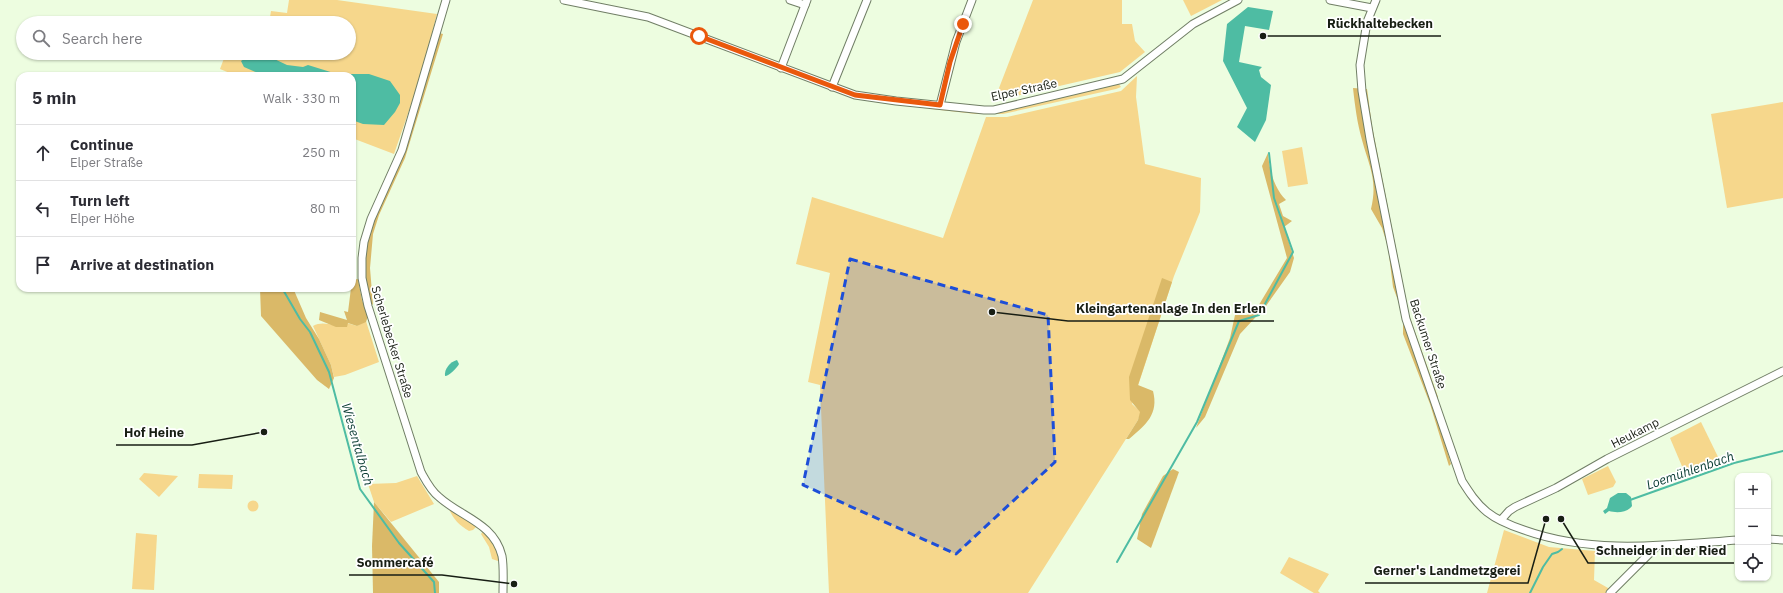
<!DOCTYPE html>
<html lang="en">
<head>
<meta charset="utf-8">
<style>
  :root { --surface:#fff; --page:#f7f7f7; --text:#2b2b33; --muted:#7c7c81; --line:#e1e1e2 }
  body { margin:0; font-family:"IBM Plex Sans",sans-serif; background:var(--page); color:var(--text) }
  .controls { position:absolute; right:12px; bottom:12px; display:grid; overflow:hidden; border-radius:8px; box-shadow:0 1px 3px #0004 }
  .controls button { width:36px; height:36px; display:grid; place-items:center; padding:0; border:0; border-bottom:1px solid var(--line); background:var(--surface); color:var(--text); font:20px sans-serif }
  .stop { position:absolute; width:12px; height:12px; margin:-9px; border:3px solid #ea580c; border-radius:50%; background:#fff }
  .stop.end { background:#ea580c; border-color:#fff; box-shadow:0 1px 4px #0008 }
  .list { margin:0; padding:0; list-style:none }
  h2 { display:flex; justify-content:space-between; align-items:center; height:52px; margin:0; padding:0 16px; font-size:17px }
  h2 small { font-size:13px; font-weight:400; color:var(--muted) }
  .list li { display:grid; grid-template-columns:26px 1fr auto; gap:12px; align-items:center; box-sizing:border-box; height:56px; padding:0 16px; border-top:1px solid var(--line) }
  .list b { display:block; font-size:15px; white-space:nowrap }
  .list p { margin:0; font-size:13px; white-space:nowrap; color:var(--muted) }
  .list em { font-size:13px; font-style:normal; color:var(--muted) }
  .icon { flex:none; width:22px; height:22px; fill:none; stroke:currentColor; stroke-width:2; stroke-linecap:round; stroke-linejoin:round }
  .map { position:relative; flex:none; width:1783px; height:593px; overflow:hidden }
  .search { position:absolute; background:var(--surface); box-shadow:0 1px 3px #0004; left:16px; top:16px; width:340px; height:44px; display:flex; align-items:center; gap:10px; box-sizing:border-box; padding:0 14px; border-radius:22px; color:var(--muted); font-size:15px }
  .panel { position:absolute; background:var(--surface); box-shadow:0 1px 3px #0004; left:16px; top:72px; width:340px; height:220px; border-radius:12px }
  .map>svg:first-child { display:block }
  .green { fill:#f6d78c }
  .forest { fill:#dab968 }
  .water { fill:#4ebca3 }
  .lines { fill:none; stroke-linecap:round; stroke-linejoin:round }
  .stream { stroke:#4ebca3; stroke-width:2 }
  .minor-casing { stroke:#707e65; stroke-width:9 }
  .minor { stroke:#fff; stroke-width:7 }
  .route { stroke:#ea580c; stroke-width:5 }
  .marked { fill:#1d4ed8; fill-opacity:0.2; stroke:#1d4ed8; stroke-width:3; stroke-dasharray:8 5; stroke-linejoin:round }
  .labels { text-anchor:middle; stroke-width:3.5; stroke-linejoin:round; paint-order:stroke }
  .street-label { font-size:12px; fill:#181e14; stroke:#fff }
  .water-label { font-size:13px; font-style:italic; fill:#083b31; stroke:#fff }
  .leader { fill:none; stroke:#181e14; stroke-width:1.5 }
  .callout-dot { fill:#181e14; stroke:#fff; stroke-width:1.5 }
  .callout-label { font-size:13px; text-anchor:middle; font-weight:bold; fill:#181e14; stroke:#fff; stroke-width:3.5; stroke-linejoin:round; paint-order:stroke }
</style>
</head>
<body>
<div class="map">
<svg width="1783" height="593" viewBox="0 0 1783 593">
  <rect width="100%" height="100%" fill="#edfde0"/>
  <g class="green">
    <polygon points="289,0 337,0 437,14 421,76 394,154 352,138 352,76 237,76 220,69 226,53 349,53 349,23 269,23 271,11 287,13"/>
    <polygon points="1033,0 1122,0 1122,24 1132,24 1135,41 1145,52 1120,72 994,101"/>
    <polygon points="1183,0 1222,0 1191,16"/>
    <polygon points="1137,76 1136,97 1145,164 1201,178 1200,212 1174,276 1132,404 1141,412 1138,420 1028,593 829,593 820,385 808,382 830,273 796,264 812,197 943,238 986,117 1007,117 1121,91"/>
    <polygon points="1118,83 1121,87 1116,89 1003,114 976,114 931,109 933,107 975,112"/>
    <polygon points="1783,102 1783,198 1727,208 1711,114"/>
    <polygon points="1302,147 1308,184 1288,187 1282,151"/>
    <path d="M366,321L379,362L345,375L334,377L331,365L313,326C324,320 334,327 347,327V323L357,326Z"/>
    <polygon points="1701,422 1721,463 1697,471 1684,471 1670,438"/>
    <polygon points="1608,466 1616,482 1613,487 1588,495 1582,479"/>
    <polygon points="144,473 178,476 159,497 139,479"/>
    <polygon points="199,474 233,475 232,489 198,488"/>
    <polygon points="417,476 434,504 391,522 374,502 368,484 396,483"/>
    <circle cx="253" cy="506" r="5.5"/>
    <path d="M449,509L477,526L473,530L469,531C460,526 453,519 449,509Z"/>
    <polygon points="1504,530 1549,547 1595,551 1594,580 1608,588 1612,593 1487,593"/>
    <path d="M483,531C490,539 500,549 498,561L492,559L489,547L481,534Z"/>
    <polygon points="136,533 157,535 154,590 132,589"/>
    <polygon points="1289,557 1329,574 1318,591 1320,593 1314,593 1280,573"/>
  </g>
  <g class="forest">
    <path d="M439,33L443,34L405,158L379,215L373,234L370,268L373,305L371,303C353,241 379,215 400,162C406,148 409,132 413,118C422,90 431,61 439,33Z"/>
    <path d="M1353,88L1367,89L1372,126L1409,315L1438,397L1434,406L1451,464L1449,466L1430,404L1403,334V314L1393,287L1388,247L1382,228L1371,209C1378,180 1369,166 1362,140C1357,122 1355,106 1353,88Z"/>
    <path d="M1268,153C1269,169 1274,188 1286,200L1279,204L1283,216L1292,221L1284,227L1294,258L1290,272L1266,306L1240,334L1205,417L1196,428L1230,338L1235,315H1247L1257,308L1287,258L1262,166Z"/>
    <path d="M1162,278L1172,282L1138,385L1153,391C1159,414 1146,425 1129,439H1126L1138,420L1140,412L1130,400L1129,377Z"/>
    <polygon points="358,279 362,300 368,316 366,322 357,326 348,323 347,327 336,327 319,320 320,312 347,320 344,311 348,312 352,280"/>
    <polygon points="260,288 293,288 306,318 319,339 331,365 334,378 329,389 317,380 261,316"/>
    <polygon points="1173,469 1179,472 1151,548 1137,539 1142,514 1163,476"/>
    <polygon points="374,502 439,582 439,593 373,593 372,546"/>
  </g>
  <g class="water">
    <polygon points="1248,7 1273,11 1269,30 1245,26 1239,62 1262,67 1259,70 1261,77 1271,85 1266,120 1255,142 1237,127 1247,108 1223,61 1227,24"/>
    <polygon points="253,53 268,56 287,65 303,67 308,65 337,74 369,74 390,81 400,95 400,103 395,112 384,125 363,124 352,120 352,76 265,76 244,67 241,61"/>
    <path d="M457,360L459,364C457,368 449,376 445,376C444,369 450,362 457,360Z"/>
    <path d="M1618,493H1626L1631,497L1632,506C1627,513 1616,513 1609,511L1605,514L1603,511L1607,508L1610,498Z"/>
  </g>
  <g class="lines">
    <g class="stream">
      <polyline points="282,288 300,319 310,332 329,372 360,489 399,543 434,582 435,593"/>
      <polyline points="1630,500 1734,463 1783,451"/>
      <polyline points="1117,562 1197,422 1239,321 1259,315 1293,252 1274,198 1269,153"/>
      <polyline points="1530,593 1543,567 1552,554 1558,552 1562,549"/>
    </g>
    <defs>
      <g id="minor">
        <path d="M446,0L402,150L371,219L364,242L362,258V278L368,306L421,472C426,481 431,491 439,497C461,517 494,523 502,556C504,568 503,581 503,593"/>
        <polyline points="564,0 648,17 855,95 896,101 984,110 994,110 1123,79 1193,24 1238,0"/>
        <polyline points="790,0 805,5"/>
        <polyline points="1330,0 1372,8"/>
        <path d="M1376,0L1367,22L1360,65L1362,91L1370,139L1406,319L1462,481C1469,492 1476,503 1487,512C1497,520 1512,526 1524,530C1594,555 1666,545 1738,540"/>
        <polyline points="781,68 807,0"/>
        <polyline points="832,87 867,0"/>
        <polyline points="940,105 956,42 972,0"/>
        <polyline points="1501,520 1509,511 1515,507 1556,488 1607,459 1783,371"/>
        <polyline points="1768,539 1783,540"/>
        <polyline points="1610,593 1657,546"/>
      </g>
    </defs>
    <use href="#minor" class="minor-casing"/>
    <use href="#minor" class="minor"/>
  </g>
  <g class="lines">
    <polyline class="route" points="699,36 855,95 940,105 950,62 963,24"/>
  </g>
  <path class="marked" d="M850,259L1048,315L1055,462L956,554L803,485Z"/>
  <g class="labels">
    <g class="street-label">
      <text transform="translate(1024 90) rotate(-12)" y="4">Elper Straße</text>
      <text transform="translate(392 342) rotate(73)" y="4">Scherlebecker Straße</text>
      <text transform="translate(1428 344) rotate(72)" y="4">Backumer Straße</text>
      <text transform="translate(1635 433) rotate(-27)" y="4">Heukamp</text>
    </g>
    <g class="water-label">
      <text transform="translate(358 444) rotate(74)" y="5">Wiesentalbach</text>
      <text transform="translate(1690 470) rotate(-19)" y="5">Loemühlenbach</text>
    </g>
  </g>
  <path class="leader" d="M1263 36L1319 36H1441M992 312L1068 321H1274M264 432L192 445H116M1561 519L1588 563H1734M514 584L442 575H349M1546 519L1528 583H1365"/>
  <g class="callout-dot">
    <circle cx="1263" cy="36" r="4"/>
    <circle cx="992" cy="312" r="4"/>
    <circle cx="264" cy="432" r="4"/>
    <circle cx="1561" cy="519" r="4"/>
    <circle cx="514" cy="584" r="4"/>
    <circle cx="1546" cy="519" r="4"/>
  </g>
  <g class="callout-label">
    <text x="1380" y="28">Rückhaltebecken</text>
    <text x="1171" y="313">Kleingartenanlage In den Erlen</text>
    <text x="154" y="437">Hof Heine</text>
    <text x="1661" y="555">Schneider in der Ried</text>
    <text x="395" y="567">Sommercafé</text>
    <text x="1447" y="575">Gerner's Landmetzgerei</text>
  </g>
</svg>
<div class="controls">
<button>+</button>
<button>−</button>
<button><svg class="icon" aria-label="locate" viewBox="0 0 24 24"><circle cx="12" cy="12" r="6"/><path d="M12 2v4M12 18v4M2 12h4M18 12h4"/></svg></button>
</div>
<div class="stop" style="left:699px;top:36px"></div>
<div class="stop end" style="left:963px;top:24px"></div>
<div class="search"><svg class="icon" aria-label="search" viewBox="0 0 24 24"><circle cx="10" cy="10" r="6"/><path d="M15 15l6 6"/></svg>Search here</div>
<section class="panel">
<h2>5 min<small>Walk · 330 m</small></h2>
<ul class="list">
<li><svg class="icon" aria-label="ahead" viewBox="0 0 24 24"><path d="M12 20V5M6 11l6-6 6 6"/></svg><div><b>Continue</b><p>Elper Straße</p></div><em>250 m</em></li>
<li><svg class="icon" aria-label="left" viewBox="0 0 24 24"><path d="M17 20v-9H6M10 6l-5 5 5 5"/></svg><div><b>Turn left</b><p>Elper Höhe</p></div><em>80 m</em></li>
<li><svg class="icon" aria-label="arrive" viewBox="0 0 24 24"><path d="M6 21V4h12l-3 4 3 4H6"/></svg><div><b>Arrive at destination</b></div></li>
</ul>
</section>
</div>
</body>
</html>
